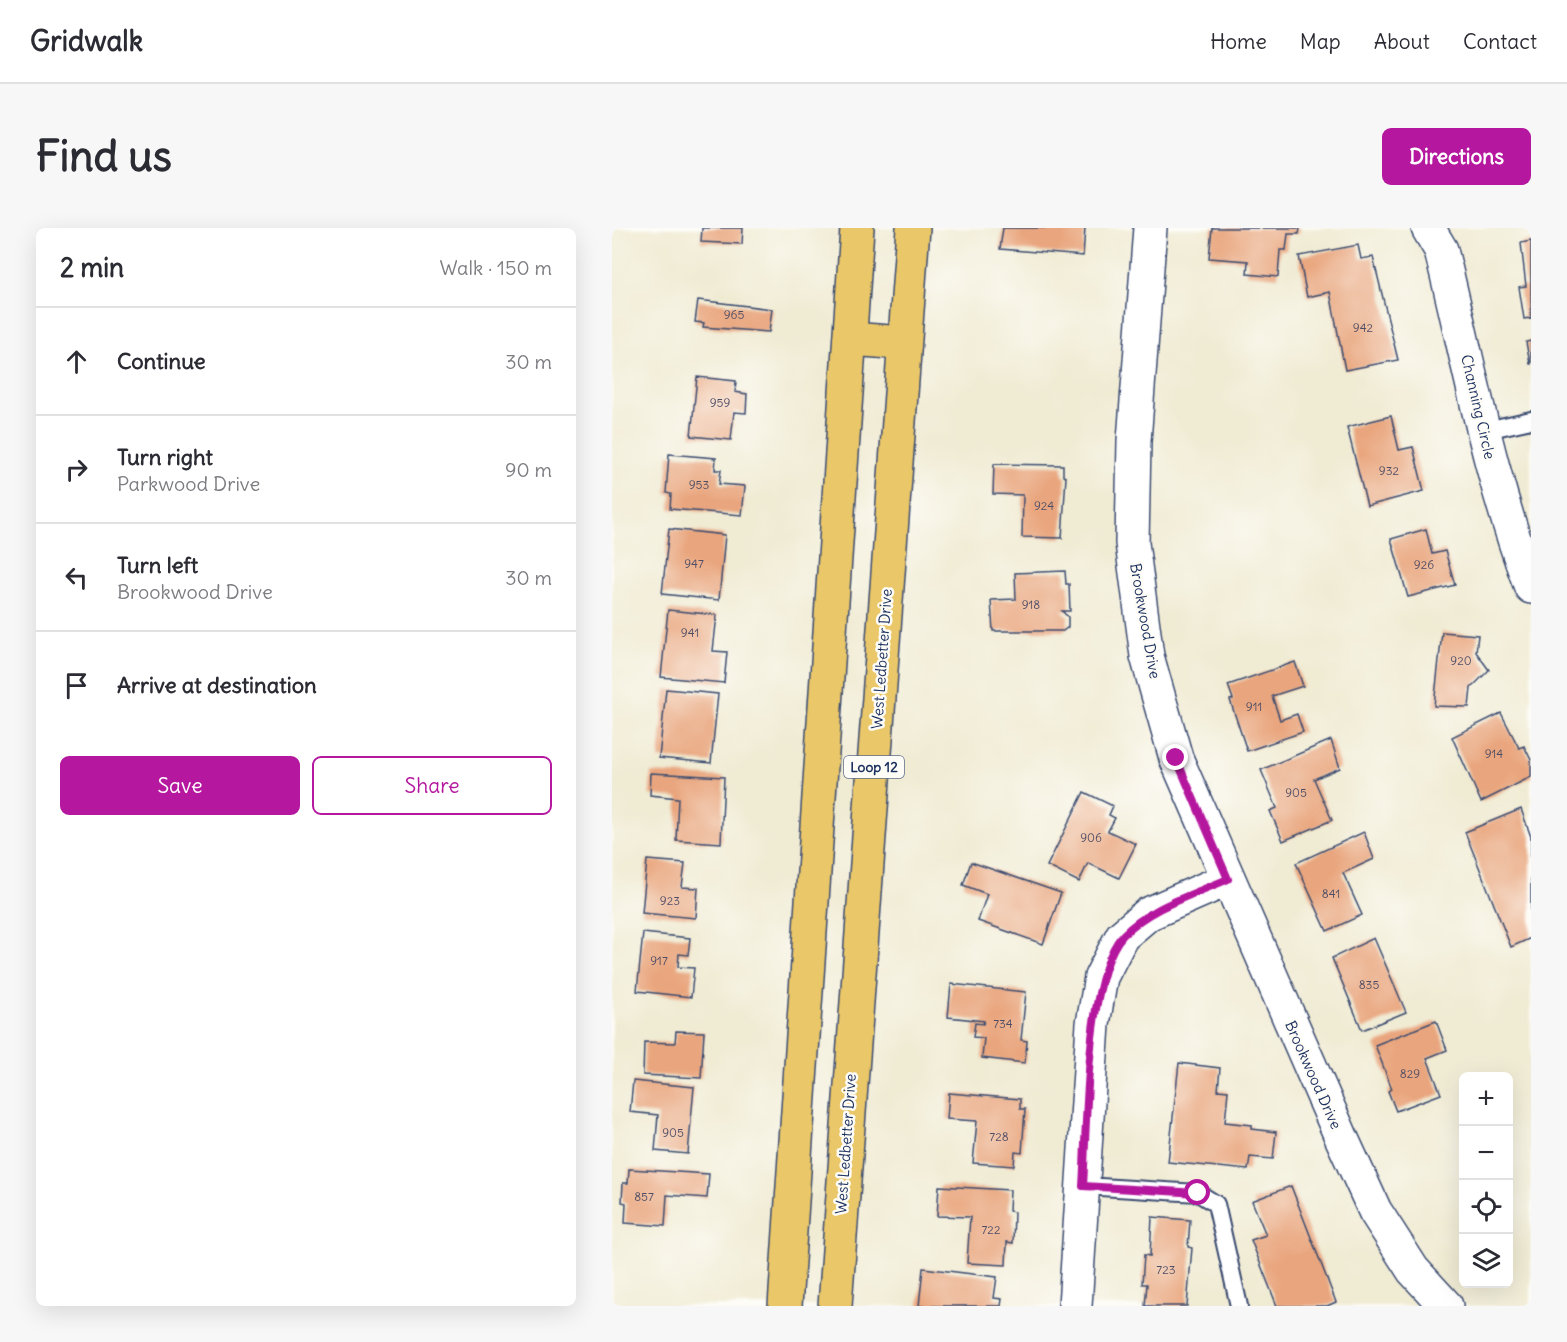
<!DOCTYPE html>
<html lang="en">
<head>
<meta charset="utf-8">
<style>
  :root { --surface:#fff; --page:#f7f7f7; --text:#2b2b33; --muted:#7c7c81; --line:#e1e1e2; --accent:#b5179e }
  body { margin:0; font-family:Delius,sans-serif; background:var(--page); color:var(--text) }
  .controls { position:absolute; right:18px; bottom:18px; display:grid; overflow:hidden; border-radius:9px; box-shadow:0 6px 24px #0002 }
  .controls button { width:54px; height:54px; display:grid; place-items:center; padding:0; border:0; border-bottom:2px solid var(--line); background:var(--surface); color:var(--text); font:30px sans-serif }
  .stop { position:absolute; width:18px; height:18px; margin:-14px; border:4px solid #b5179e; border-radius:50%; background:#fff }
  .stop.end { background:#b5179e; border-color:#fff; box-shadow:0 2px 6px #0008 }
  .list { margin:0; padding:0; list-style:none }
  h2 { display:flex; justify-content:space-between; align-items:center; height:78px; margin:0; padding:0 24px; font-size:26px }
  h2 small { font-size:20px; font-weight:400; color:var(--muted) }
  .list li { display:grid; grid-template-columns:39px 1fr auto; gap:18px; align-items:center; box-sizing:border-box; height:108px; padding:0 24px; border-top:2px solid var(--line) }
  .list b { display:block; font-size:22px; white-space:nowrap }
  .list p { margin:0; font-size:20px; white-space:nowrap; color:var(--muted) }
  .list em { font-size:20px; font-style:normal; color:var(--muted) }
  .actions { display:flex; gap:12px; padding:18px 24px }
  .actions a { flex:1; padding:14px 0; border:2px solid var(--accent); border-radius:9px; text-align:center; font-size:21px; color:var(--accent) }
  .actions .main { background:var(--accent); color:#fff }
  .icon { flex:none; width:33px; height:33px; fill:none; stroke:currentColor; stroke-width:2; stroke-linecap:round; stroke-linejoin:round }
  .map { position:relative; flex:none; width:919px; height:1078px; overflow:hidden; border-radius:9px }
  header { display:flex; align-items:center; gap:36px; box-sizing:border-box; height:84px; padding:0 30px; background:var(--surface); border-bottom:2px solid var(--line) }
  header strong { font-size:28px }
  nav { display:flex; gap:33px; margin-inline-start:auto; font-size:21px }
  .intro { display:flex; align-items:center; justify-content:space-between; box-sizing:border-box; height:144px; padding:0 36px }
  h1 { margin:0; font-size:42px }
  .button { padding:15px 27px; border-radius:9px; background:var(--accent); color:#fff; font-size:21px; font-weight:700 }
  main { display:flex; gap:36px; padding:0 36px }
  aside { flex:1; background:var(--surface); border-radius:9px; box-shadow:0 6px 24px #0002 }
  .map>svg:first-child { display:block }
  .building { fill:#e9a67e }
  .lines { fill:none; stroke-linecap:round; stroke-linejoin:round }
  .lane-casing { stroke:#3b4b70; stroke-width:20 }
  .street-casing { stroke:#3b4b70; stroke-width:36 }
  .primary-casing { stroke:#3b4b70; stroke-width:36 }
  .lane { stroke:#fff; stroke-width:16 }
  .street { stroke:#fff; stroke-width:33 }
  .primary { stroke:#eac769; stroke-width:33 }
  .route { stroke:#b5179e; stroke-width:8 }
  .labels { text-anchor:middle; stroke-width:5; stroke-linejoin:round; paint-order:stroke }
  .number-label { font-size:12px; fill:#4e4d66 }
  .shield { fill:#fdfcf7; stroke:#5f6c8c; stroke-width:1.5 }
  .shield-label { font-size:14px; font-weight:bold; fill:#1b2f5e }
  .street-label { font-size:15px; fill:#1b2f5e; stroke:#fdfcf7 }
</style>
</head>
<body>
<header>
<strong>Gridwalk</strong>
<nav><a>Home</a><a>Map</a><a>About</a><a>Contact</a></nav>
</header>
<div class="intro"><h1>Find us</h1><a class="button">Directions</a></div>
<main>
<aside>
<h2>2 min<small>Walk · 150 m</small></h2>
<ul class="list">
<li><svg class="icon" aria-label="ahead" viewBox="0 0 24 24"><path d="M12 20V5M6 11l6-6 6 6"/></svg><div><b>Continue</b></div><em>30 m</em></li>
<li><svg class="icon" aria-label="right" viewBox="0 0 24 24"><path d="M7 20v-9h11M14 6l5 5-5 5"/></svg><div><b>Turn right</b><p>Parkwood Drive</p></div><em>90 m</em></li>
<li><svg class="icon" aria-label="left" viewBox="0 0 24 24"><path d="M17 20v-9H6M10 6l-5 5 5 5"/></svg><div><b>Turn left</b><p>Brookwood Drive</p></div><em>30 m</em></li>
<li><svg class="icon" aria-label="arrive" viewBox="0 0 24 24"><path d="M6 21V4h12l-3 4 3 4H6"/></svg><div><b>Arrive at destination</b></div></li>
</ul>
<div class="actions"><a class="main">Save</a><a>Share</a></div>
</aside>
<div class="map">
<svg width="919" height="1078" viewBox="0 0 919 1078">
  <rect width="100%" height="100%" fill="#fdfcf7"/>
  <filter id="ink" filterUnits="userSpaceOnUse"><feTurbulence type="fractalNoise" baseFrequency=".0167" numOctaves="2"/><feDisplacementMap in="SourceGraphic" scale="12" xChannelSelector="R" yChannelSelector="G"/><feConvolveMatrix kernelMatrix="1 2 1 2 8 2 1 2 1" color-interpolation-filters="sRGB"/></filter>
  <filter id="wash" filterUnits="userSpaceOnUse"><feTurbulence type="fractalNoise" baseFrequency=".008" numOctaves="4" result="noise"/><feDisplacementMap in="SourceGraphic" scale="24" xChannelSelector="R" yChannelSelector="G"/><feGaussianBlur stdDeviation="1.35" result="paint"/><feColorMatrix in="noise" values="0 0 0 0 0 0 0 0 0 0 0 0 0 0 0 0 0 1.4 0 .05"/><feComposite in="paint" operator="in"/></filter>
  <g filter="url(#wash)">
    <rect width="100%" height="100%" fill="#f0ebd3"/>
    <g id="blocks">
      <g class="building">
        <polygon points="90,0 131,0 130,16 89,14"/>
        <polygon points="391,0 473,0 471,28 388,21"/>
        <polygon points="600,0 688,0 687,6 676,6 674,22 668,22 666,49 635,46 636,33 597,30"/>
        <polygon points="919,13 919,90 912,91 907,59 914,58 909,15"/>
        <polygon points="746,17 749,31 761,29 786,132 733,142 718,64 695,69 687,28"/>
        <polygon points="86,72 160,81 157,104 91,99 92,95 83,94"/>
        <polygon points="919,113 919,136 918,136 914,114"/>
        <polygon points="85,149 124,153 123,164 135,166 134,185 122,184 119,212 79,208"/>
        <polygon points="779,188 787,222 801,219 812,263 755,278 735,199"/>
        <polygon points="57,226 104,230 103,242 109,242 107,256 133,258 130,287 58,281 59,266 54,265"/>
        <polygon points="382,236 451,237 451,248 454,249 450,310 410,309 411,267 381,266"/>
        <polygon points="57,301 113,307 107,372 50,366"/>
        <polygon points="814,301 820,326 833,323 843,357 796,369 779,311"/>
        <polygon points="453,343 454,356 457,356 458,383 450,383 456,389 456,399 451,403 381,403 379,372 404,371 403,345"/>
        <polygon points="56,382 105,387 101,423 115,424 112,455 49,449"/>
        <polygon points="830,404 866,407 864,424 877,442 859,460 857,479 822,478"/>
        <polygon points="683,434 691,458 660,468 668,492 685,486 691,504 635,523 618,472 621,471 616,457"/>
        <polygon points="54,461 106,466 99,535 47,530"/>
        <polygon points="889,485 907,520 912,518 919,532 919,549 869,574 840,509"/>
        <polygon points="719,512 728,540 702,551 720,592 671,613 658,583 665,580 649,542"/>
        <polygon points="39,545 112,549 109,615 64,612 66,570 38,567"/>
        <polygon points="472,564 501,578 497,587 503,590 496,603 524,616 507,650 476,635 467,654 435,638"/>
        <polygon points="909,581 919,609 919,710 899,719 853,604"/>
        <polygon points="752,604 762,631 731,645 750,687 715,703 684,635"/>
        <polygon points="35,632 73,635 70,659 86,660 84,690 30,685"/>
        <polygon points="359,634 449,665 431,716 366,693 375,666 351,657"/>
        <polygon points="31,705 78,710 76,727 67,726 66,739 82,740 79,769 25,763"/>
        <polygon points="762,710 794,784 750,802 720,730"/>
        <polygon points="339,756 414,764 409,812 415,813 413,835 370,830 372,810 361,809 363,795 371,796 372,793 336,789"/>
        <polygon points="824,793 835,822 815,830 829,866 784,883 776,863 780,861 763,817"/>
        <polygon points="64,803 92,804 89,850 31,847 32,814 63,815"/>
        <polygon points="567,835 608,840 606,862 616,863 613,894 640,897 640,901 664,904 661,931 638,929 636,942 556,934"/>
        <polygon points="21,853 82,859 76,926 43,923 46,887 18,884"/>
        <polygon points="337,865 408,871 408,881 413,881 410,925 403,924 402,938 361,935 365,893 335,891"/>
        <polygon points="17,941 97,946 95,970 55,967 53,998 13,995 14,975 10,974 11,955 16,955"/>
        <polygon points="327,958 398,962 397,983 402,984 401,1015 395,1014 394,1037 355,1035 358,989 325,988"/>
        <polygon points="679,958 724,1074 715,1078 665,1078 639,1012 654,1007 640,973"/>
        <polygon points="540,989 578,992 576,1019 580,1020 575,1078 533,1078 535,1056 530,1056 532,1027 538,1028"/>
        <polygon points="311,1040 385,1049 382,1070 390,1071 389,1078 307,1078"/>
      </g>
    </g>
  </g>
  <g filter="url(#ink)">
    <use href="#blocks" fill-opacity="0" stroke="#3b4b70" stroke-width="1.5"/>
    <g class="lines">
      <defs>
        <g id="lane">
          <polyline points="870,203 919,192"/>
          <polyline points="472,958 586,965 604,976 627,1078"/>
        </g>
        <g id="street">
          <polyline points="538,0 522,213 520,315 535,428 564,530 730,911 763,983 801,1042 834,1078"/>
          <path d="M816,0L829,22C857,135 877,249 919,359"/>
          <polyline points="463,1078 481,796 489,749 510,708 536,686 616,651"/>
        </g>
        <g id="primary">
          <polyline points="238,111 292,115"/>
          <polyline points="173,1078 245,0"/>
          <polyline points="223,1078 301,0"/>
        </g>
      </defs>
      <use href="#lane" class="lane-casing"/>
      <use href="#street" class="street-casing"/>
      <use href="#primary" class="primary-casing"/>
      <use href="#lane" class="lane"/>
      <use href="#street" class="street"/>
      <use href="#primary" class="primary"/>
    </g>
  </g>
  <g class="lines" filter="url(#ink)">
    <path class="route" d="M564,530L616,651C580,667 538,679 511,707C473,748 475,900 471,958L586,965"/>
  </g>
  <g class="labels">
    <g class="number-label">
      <text x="122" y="91">965</text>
      <text x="751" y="104">942</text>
      <text x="108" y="179">959</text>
      <text x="777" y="247">932</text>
      <text x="87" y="261">953</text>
      <text x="432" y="282">924</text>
      <text x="82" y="340">947</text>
      <text x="812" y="341">926</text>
      <text x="419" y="381">918</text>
      <text x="78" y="409">941</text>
      <text x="849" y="437">920</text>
      <text x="642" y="483">911</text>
      <text x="882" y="530">914</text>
      <text x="684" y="569">905</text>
      <text x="479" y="614">906</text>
      <text x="719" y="670">841</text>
      <text x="58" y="677">923</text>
      <text x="47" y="737">917</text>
      <text x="757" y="761">835</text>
      <text x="391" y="800">734</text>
      <text x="798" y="850">829</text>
      <text x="61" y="909">905</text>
      <text x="387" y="913">728</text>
      <text x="32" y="973">857</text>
      <text x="379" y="1006">722</text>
      <text x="554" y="1046">723</text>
    </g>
    <rect class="shield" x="232" y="528" width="60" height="22" rx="4.5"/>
    <g class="shield-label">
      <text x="262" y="544">Loop 12</text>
    </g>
    <g class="street-label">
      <text transform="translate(866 179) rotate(77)" y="5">Channing Circle</text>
      <text transform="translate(533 393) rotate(80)" y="5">Brookwood Drive</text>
      <text transform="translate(270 431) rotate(-86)" y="5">West Ledbetter Drive</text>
      <text transform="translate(701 847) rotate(66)" y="5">Brookwood Drive</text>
      <text transform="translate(234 916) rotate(-86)" y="5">West Ledbetter Drive</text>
    </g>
  </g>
</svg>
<div class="controls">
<button>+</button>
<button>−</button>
<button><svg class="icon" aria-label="locate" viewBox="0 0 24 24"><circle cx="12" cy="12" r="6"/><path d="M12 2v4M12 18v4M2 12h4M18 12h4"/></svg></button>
<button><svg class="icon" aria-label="layers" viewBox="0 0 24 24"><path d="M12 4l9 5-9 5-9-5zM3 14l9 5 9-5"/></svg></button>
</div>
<div class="stop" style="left:586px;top:965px"></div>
<div class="stop end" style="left:564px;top:530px"></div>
</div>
</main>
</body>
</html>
